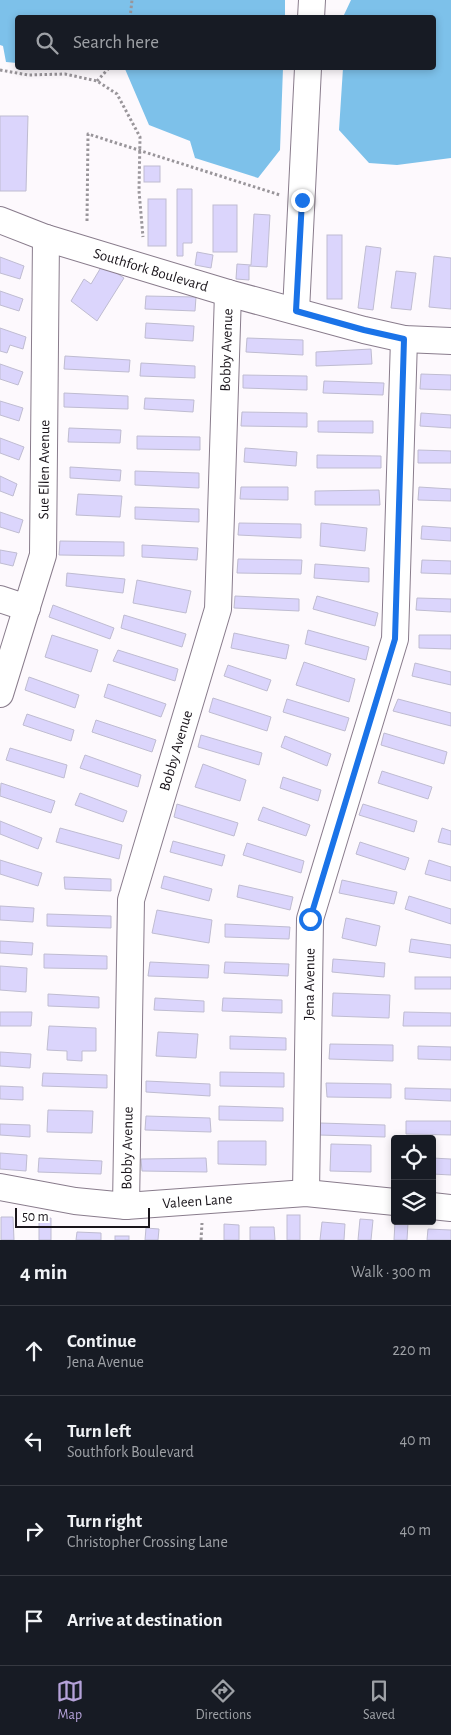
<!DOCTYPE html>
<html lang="en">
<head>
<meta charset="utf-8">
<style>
  :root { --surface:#171b24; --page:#242831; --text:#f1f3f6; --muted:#9ea1a6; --line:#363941; --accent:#b5a2d9 }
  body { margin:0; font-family:"Alegreya Sans",sans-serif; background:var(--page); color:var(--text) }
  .controls { position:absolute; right:15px; bottom:15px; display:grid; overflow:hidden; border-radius:5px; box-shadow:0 2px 8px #0003 }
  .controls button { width:45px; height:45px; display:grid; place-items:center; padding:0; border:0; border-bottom:1px solid var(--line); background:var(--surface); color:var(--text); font:25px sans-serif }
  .scale { position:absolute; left:15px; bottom:12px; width:135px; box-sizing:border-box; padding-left:5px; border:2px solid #1a151b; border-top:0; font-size:14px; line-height:18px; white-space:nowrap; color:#1a151b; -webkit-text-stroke:4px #fff; paint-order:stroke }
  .stop { position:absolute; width:15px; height:15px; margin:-11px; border:4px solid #1a73e8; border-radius:50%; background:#fff }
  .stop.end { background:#1a73e8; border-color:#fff; box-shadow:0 1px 5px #0008 }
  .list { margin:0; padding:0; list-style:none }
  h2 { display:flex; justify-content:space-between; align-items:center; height:65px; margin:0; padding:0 20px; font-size:21px }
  h2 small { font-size:16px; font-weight:400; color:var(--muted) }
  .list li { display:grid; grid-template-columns:32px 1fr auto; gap:15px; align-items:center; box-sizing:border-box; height:90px; padding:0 20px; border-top:1px solid var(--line) }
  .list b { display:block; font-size:19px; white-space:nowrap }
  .list p { margin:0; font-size:16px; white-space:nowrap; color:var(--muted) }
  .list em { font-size:16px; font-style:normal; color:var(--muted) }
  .icon { flex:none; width:28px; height:28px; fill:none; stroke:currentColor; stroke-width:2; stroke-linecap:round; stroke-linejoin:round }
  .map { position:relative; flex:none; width:451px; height:1240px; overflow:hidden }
  .search { position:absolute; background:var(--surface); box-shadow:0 2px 8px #0003; left:15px; right:15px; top:15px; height:55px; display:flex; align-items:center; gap:12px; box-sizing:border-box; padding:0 18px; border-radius:5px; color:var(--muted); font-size:19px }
  .sheet { height:425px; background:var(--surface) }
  nav { display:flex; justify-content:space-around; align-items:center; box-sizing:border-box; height:70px; border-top:1px solid var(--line); background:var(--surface); font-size:14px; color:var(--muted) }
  nav a { display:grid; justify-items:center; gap:2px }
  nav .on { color:var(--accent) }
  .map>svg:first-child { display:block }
  .water { fill:#7dc1ea }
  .building { fill:#dbd5fc; stroke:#bfbcd1 }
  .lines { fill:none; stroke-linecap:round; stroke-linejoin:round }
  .minor-casing { stroke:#897c8c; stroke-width:28 }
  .path { stroke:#99959a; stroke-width:3; stroke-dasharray:2.5 2.5; stroke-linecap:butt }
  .minor { stroke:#fff; stroke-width:26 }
  .route { stroke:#1a73e8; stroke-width:6 }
  .labels { text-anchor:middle; stroke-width:4; stroke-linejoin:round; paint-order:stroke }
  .street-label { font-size:15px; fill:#1a151b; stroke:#fff }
</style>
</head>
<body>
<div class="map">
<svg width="451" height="1240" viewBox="0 0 451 1240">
  <rect width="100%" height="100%" fill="#fdf9fd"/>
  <g class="water">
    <polygon points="0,0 285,0 285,17 18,18 17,63 6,62 3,46 0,45"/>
    <polygon points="351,0 451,0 451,158 397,165 369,163 339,130 343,68 434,68 434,18 343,17"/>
    <polygon points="121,68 283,68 280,150 258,178 195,158 190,141 149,125 125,69"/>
  </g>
  <g class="building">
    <polygon points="0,116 28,116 26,191 0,191"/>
    <rect x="144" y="166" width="16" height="16"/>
    <polygon points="177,189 192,189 192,243 183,243 183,256 177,256"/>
    <rect x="148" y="199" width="18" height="47"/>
    <rect x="213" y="205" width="24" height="47"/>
    <polygon points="254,214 270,215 267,267 249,266 249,280 236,279 237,264 251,265"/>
    <rect x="327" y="235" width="15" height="64"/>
    <polygon points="366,246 381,248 373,310 358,308"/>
    <polygon points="197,252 213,255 211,268 195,265"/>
    <polygon points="434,256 451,258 451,309 429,307"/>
    <polygon points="0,257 24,266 20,279 0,273"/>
    <polygon points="103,264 124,278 97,321 71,301 84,279 91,284"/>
    <polygon points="396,271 416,273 411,310 391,308"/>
    <polygon points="0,291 23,299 19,311 0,305"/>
    <polygon points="146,296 196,297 195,311 145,309"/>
    <polygon points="146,323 194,326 193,341 145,338"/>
    <polygon points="0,328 26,337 23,349 10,345 7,353 0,351"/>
    <polygon points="247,338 303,340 303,355 246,352"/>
    <polygon points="371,349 372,364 316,366 316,352"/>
    <polygon points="65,356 130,360 129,372 64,369"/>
    <polygon points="141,363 195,366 195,378 140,376"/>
    <polygon points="0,364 23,372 18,385 0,379"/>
    <polygon points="421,374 451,375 451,390 420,389"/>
    <polygon points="243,375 307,376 307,390 243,388"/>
    <polygon points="324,381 384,383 383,395 323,393"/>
    <polygon points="64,393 128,396 128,409 64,407"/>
    <polygon points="145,398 194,400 193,412 144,409"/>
    <polygon points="0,401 23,408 19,421 0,415"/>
    <polygon points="242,412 307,413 307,427 241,426"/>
    <polygon points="421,413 451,415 451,428 420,426"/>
    <polygon points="318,421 373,421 373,433 318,432"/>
    <polygon points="69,428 121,430 120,443 68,442"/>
    <polygon points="137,436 200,437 200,450 137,449"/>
    <polygon points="0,438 24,447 19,460 0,453"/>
    <polygon points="245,448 297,452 296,466 244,462"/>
    <polygon points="418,450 451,451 451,463 418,463"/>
    <polygon points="317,455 381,456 381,468 317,468"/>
    <polygon points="70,467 121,470 120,481 70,478"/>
    <polygon points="135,471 199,473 199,488 135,485"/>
    <polygon points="0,476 17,484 13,496 0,491"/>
    <polygon points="241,487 288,487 288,500 240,499"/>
    <polygon points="419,487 451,489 451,501 418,500"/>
    <polygon points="379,490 380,505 315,505 315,491"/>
    <polygon points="78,494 122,496 120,517 76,515"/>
    <polygon points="135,507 199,509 199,522 135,519"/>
    <polygon points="0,512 23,520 19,533 0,527"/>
    <polygon points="239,523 301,524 301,538 238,535"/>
    <polygon points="321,523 367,528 365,551 320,546"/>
    <polygon points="422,526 451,528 451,541 421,539"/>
    <polygon points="60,541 124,542 124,556 59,555"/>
    <polygon points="142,545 198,548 197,560 142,557"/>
    <polygon points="0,550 17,553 13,566 0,563"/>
    <polygon points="238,559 302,560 301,574 237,573"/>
    <polygon points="422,560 451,561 451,574 421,573"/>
    <polygon points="315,564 369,568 369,582 314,578"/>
    <polygon points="67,573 125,579 123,593 66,586"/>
    <polygon points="137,580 191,591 186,613 133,603"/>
    <polygon points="235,596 299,599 299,611 234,608"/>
    <polygon points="317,596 378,613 375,626 313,609"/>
    <polygon points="417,598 451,599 451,612 416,610"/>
    <polygon points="53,605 114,628 110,639 49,617"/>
    <polygon points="124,615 186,634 182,647 121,628"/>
    <polygon points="308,630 369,647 366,660 305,644"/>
    <polygon points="234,633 289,645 286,659 231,648"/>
    <polygon points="52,635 98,650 91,672 45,657"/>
    <polygon points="419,635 451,635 451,649 419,648"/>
    <polygon points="118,650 178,669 175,681 113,661"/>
    <polygon points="304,662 355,679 349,702 296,685"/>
    <polygon points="415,663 451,672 451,685 412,676"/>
    <polygon points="228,665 271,680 267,691 224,676"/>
    <polygon points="29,677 79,695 75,708 25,690"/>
    <polygon points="108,684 166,704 161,717 104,697"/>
    <polygon points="213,698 271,717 267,731 209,712"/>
    <polygon points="287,699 349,718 345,731 283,712"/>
    <polygon points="398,699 451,713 451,726 393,711"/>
    <polygon points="27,714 74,730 71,741 23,725"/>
    <polygon points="96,720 156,740 152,752 92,732"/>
    <polygon points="384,733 447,752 444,764 381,745"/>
    <polygon points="201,735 262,753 259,765 198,747"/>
    <polygon points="285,736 331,754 327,766 281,747"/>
    <polygon points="10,748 67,765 64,778 6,760"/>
    <polygon points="85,755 141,775 138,787 80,768"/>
    <polygon points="203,764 246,780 240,801 195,787"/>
    <polygon points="382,771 432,787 428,799 378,783"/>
    <polygon points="283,777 321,790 318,801 280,788"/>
    <polygon points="1,783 55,801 51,813 0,796"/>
    <polygon points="80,793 127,811 123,822 75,805"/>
    <polygon points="177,804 238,823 234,836 174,817"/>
    <polygon points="363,804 417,821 414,832 359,815"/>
    <polygon points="263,807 310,825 306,836 258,820"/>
    <polygon points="0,821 42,838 38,849 0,834"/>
    <polygon points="60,828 122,845 119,859 56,842"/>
    <polygon points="442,828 451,831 451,845 438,842"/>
    <polygon points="173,841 225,855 222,866 170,852"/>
    <polygon points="360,842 409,858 405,870 356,854"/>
    <polygon points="247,843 304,861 301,873 243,855"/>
    <polygon points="0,860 42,873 38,886 0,874"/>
    <polygon points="429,860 451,867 451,881 425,874"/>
    <polygon points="164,876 212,889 209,901 161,888"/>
    <polygon points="64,877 111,879 111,891 65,889"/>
    <polygon points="342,880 397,892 394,904 339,893"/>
    <polygon points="239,885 293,897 290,910 237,897"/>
    <polygon points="409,896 451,909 451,924 405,909"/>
    <polygon points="0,906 34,908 33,922 0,920"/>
    <polygon points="157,910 212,920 209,943 152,933"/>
    <polygon points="47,914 111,916 111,928 47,926"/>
    <polygon points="346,918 380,926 376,946 342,938"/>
    <polygon points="225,924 290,927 289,939 225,937"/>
    <polygon points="411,939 451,945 451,958 409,952"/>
    <polygon points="0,941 33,943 32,955 0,953"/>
    <polygon points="44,954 107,956 107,969 44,968"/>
    <polygon points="333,959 385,963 384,977 332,972"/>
    <polygon points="150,962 209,965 208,978 148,976"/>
    <polygon points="225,962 289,964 288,976 224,973"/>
    <polygon points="0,966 27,968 26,992 0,990"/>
    <rect x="415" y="977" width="36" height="12"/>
    <polygon points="333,993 390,995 389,1018 332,1016"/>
    <polygon points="48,994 99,997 99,1008 48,1006"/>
    <polygon points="155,998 204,1001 204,1012 154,1010"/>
    <polygon points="223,998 282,1000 282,1013 222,1011"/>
    <polygon points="0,1012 32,1012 31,1026 0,1026"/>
    <polygon points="404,1012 451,1013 451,1026 403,1026"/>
    <polygon points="49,1026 96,1028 96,1051 82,1051 82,1061 67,1060 67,1051 47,1050"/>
    <polygon points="158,1032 198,1034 196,1058 156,1056"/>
    <polygon points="230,1036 286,1038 286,1050 230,1049"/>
    <polygon points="330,1044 393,1045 393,1061 329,1059"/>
    <polygon points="418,1046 451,1047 451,1060 418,1059"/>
    <polygon points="0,1052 31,1054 30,1068 0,1066"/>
    <polygon points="220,1072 284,1073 284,1087 220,1086"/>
    <polygon points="43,1073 107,1075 107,1088 42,1086"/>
    <polygon points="146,1081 210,1084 210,1096 146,1092"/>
    <polygon points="326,1083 391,1084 391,1098 327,1097"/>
    <polygon points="0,1086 23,1087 23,1100 0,1099"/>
    <polygon points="405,1088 451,1089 451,1101 405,1099"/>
    <polygon points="219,1106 283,1108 283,1121 219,1120"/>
    <polygon points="48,1110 93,1111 92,1133 47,1132"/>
    <polygon points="146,1116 210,1118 211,1132 145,1130"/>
    <polygon points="406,1121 451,1121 451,1135 406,1134"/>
    <polygon points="320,1123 385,1125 385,1137 319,1135"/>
    <polygon points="0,1124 30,1125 30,1137 0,1135"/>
    <polygon points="218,1141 266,1141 266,1165 218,1164"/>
    <polygon points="331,1144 371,1145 371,1172 330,1171"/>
    <polygon points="0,1153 27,1155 26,1171 0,1169"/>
    <polygon points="39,1158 102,1161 101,1174 38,1172"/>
    <polygon points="206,1158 207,1172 142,1171 141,1159"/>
    <polygon points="432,1158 451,1159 451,1175 432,1174"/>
    <rect x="287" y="1215" width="13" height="25"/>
    <polygon points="1,1217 13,1217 14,1240 1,1240"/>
    <polygon points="51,1218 51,1240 39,1240 39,1219"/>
    <polygon points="360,1219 373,1220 371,1240 358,1240"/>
    <polygon points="322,1222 345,1224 344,1240 320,1240"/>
    <polygon points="395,1222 408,1223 407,1240 394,1240"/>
    <polygon points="224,1224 239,1225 239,1240 224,1240"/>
    <polygon points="250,1227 274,1227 275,1240 250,1240"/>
    <polygon points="146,1228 159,1229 158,1240 145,1240"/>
    <polygon points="428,1229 451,1230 451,1240 427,1240"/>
    <polygon points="77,1232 101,1233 101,1240 76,1240"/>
    <rect x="115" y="1236" width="14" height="4"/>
  </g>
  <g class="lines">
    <defs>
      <g id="minor">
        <polyline points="311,18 312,0"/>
        <path id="s1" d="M0,220L46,238L228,293L364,330L404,339L451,341"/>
        <polyline points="296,311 308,68"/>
        <polyline points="0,599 27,608"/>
        <path id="s2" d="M0,694L43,555L46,238"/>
        <path id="s3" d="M0,1187L75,1201L126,1206L306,1193L395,1202"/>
        <path id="s4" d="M306,1193L310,919L395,639L404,339"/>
        <path id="s5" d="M126,1206L131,900L218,609L228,293"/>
        <polyline points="432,1206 451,1208"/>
      </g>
    </defs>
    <use href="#minor" class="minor-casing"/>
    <g class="path">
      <polyline points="130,18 132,0"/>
      <polyline points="0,70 28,75 65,74 97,81 117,94 140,137 139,191 143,237"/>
      <polyline points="97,81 109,68"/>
      <polyline points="87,221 88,134 280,195"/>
      <polyline points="201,1240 202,1223"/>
    </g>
    <use href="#minor" class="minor"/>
  </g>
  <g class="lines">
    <polyline class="route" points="302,200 296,311 364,330 404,339 395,639 310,919"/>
  </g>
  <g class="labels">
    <g class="street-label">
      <text dy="5" stroke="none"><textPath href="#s1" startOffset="159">Southfork Boulevard</textPath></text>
      <text dy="5" stroke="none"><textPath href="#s5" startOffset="869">Bobby Avenue</textPath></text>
      <text dy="5" stroke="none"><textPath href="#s2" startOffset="231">Sue Ellen Avenue</textPath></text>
      <text dy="5" stroke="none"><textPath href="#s5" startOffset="462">Bobby Avenue</textPath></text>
      <text dy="5" stroke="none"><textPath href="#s4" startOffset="209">Jena Avenue</textPath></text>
      <text dy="5" stroke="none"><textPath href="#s5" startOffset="58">Bobby Avenue</textPath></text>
      <text dy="5" stroke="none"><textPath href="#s3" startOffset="199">Valeen Lane</textPath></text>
    </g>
  </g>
</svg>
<div class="controls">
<button><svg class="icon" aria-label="locate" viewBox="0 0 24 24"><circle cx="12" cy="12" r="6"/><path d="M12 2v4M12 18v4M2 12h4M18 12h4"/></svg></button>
<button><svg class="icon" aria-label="layers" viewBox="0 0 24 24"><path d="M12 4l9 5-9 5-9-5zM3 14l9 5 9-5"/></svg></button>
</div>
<div class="scale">50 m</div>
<div class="stop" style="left:310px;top:919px"></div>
<div class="stop end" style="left:302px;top:200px"></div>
<div class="search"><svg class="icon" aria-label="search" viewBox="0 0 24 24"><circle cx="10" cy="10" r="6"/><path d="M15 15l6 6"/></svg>Search here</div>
</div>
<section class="sheet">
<h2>4 min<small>Walk · 300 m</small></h2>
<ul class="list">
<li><svg class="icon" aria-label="ahead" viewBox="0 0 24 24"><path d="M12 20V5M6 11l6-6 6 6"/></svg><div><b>Continue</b><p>Jena Avenue</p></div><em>220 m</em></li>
<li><svg class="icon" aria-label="left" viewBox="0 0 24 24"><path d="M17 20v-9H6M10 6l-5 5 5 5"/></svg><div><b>Turn left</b><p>Southfork Boulevard</p></div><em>40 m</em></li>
<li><svg class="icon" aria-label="right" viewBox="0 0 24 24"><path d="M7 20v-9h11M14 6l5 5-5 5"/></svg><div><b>Turn right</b><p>Christopher Crossing Lane</p></div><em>40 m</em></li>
<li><svg class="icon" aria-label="arrive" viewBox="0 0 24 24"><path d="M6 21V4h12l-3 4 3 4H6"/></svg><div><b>Arrive at destination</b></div></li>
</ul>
</section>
<nav>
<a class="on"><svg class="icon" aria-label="map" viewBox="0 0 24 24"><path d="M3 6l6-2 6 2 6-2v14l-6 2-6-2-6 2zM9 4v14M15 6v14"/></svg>Map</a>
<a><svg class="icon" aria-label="directions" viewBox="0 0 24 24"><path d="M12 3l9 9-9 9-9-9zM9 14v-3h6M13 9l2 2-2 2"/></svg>Directions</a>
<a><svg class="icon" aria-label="saved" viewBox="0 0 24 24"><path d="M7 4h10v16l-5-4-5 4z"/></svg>Saved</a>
</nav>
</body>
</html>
